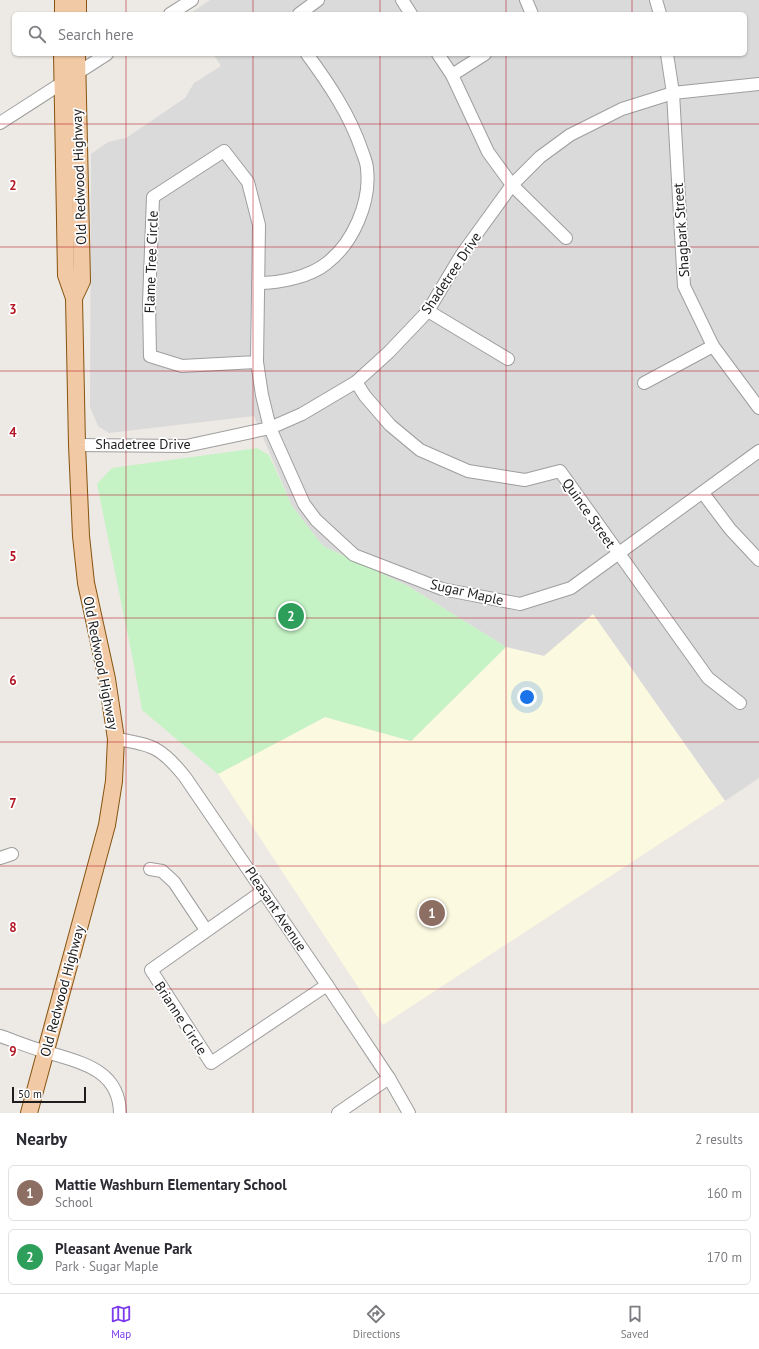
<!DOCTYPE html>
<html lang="en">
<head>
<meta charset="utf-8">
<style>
  :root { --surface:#fff; --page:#f7f7f7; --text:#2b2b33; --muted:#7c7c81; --line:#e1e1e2; --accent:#7c3aed }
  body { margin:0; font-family:"PT Sans",sans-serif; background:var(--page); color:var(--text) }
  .scale { position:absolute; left:12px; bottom:10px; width:74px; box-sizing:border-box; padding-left:4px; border:2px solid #1d1d1d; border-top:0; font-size:11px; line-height:14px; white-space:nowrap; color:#1d1d1d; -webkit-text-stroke:3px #fff; paint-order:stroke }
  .you { position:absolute; left:527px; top:697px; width:14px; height:14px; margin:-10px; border:3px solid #fff; border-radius:50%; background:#1a73e8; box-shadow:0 0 0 6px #1a73e833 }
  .badge { display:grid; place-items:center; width:26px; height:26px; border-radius:50%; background:var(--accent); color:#fff; font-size:13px; font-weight:700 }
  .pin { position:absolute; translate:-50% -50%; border:2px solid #fff; box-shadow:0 1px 4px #0006 }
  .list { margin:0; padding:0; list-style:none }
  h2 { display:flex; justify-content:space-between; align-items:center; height:52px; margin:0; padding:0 16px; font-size:17px }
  h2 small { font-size:13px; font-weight:400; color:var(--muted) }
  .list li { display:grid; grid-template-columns:26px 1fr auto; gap:12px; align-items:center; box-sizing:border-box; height:56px; margin:0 8px 8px; padding:0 8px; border:1px solid var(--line); border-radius:6px }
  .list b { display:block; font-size:15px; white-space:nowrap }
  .list p { margin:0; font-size:13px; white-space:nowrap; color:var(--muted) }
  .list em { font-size:13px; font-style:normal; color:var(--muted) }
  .icon { flex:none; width:22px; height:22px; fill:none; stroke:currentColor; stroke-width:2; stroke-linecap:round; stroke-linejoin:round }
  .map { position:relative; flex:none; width:759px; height:1113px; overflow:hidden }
  .search { position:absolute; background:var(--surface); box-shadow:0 1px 3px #0004; left:12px; right:12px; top:12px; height:44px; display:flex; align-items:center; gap:10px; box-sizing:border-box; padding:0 14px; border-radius:6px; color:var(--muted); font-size:15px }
  .sheet { height:180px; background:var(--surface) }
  nav { display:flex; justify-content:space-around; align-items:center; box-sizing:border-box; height:56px; border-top:1px solid var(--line); background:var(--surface); font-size:11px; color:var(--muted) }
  nav a { display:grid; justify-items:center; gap:2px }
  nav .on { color:var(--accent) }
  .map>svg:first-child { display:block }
  .residential { fill:#dbdada }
  .education { fill:#fbf9df }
  .park { fill:#c5f3c5 }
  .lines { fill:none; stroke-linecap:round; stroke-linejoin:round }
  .minor-casing { stroke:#9e9e9e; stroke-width:14 }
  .major-casing { stroke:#865410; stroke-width:18 }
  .minor { stroke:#fff; stroke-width:12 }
  .major { stroke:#f1c9a5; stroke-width:16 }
  .grid { fill:none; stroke:#b41624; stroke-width:1; stroke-opacity:0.55 }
  .labels { text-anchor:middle; stroke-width:3.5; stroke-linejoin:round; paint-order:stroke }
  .street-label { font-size:14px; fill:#1d1d1d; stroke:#fff }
  .grid-label { font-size:13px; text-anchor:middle; font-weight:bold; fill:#b41624; stroke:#fff; stroke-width:3.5; stroke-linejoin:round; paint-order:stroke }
</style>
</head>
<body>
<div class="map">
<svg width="759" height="1113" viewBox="0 0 759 1113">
  <rect width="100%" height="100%" fill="#ede9e4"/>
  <polygon class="residential" points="210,0 759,0 759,778 725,801 593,615 544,656 506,647 408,586 323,546 292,506 254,416 109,433 98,426 90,407 91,154 108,142 126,138 185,98 194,83 221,66 213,54 745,54 745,14 189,14"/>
  <polygon class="education" points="593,614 725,801 383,1025 218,774 325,717 411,741 506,647 544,656"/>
  <polygon class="park" points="257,448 269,455 292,506 323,546 408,586 506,647 411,741 325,717 218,774 142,710 133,660 97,484 112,468"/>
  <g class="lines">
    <defs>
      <g id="minor">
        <polyline points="402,0 411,14"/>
        <polyline points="526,0 532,14"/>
        <polyline points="656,0 660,14"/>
        <polyline points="170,14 192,0"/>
        <polyline points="299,14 318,0"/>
        <polyline points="438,54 452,75 488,152 512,185 566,238"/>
        <polyline points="667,54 673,93 684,286 713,346 759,408"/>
        <polyline points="452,75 485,54"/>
        <polyline points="0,123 107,54"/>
        <path d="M258,283C280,283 310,277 327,263C353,243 371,202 367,169C367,163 364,157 362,151C350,115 329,84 307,54"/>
        <polyline points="428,311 508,359"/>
        <polyline points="257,362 182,366 150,356 149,303 153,197 224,151 248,182 259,225 257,362 262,395 270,428 304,504 316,520 354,555 442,589 520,604 571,588 759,451"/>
        <polyline points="356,382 365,396 390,425 420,450 468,471 525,480 560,471 708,678 740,703"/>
        <polyline points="644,383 713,346"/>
        <polyline points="77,445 186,446 270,428 302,414 356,382 389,352 428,311 462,254 512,185 540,157 570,135 622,109 673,93 759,84"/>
        <polyline points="703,493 730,529 759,560"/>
        <path d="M116,739C152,744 162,748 185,777L327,985L389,1078L409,1113"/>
        <polyline points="0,858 12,854"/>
        <polyline points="150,869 162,871 174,882 206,930"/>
        <polyline points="263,891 151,970 211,1063 327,985"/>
        <path d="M0,1036C15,1041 31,1048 47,1052C81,1063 119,1069 120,1113"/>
        <polyline points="338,1113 389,1078"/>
      </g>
      <g id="major">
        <polyline points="63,14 63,0"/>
        <polyline points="78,14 78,0"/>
        <polyline points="74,298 82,281 77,54"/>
        <polyline points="29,1113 107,825 114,781 116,739 107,679 86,583 81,536 77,445 74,298 66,275 62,54"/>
      </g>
    </defs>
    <use href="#minor" class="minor-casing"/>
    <use href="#major" class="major-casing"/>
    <use href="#minor" class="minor"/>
    <use href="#major" class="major"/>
  </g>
  <path class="grid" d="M126,0V14M253,0V14M380,0V14M506,0V14M632,0V14M126,54V1113M253,54V1113M380,54V1113M506,54V1113M632,54V1113M0,124H759M0,247H759M0,371H759M0,495H759M0,618H759M0,742H759M0,866H759M0,989H759"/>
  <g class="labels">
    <g class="street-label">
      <text transform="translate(79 177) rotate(-92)" y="5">Old Redwood Highway</text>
      <text transform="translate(681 230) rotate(-94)" y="5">Shagbark Street</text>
      <text transform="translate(151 262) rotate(-88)" y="5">Flame Tree Circle</text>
      <text transform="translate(451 273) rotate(-56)" y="5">Shadetree Drive</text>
      <text x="143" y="449">Shadetree Drive</text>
      <text transform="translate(589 513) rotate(55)" y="5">Quince Street</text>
      <text transform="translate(467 592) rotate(13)" y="5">Sugar Maple</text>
      <text transform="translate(101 663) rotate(79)" y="5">Old Redwood Highway</text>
      <text transform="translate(276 909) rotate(56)" y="5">Pleasant Avenue</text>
      <text transform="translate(62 991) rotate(-75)" y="5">Old Redwood Highway</text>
      <text transform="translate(181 1018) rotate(57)" y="5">Brianne Circle</text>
    </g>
  </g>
  <g class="grid-label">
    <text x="13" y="190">2</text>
    <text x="13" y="314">3</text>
    <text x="13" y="437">4</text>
    <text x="13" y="561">5</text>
    <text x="13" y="685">6</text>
    <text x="13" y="808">7</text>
    <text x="13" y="932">8</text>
    <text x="13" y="1056">9</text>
  </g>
</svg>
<div class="scale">50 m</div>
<div class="you"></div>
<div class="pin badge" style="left:432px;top:913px;background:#8d6e63">1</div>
<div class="pin badge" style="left:291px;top:616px;background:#2e9e5b">2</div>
<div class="search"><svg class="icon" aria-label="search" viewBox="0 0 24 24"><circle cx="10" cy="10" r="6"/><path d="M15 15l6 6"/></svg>Search here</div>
</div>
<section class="sheet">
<h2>Nearby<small>2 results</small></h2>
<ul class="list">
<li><span class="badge" style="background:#8d6e63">1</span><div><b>Mattie Washburn Elementary School</b><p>School</p></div><em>160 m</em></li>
<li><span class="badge" style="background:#2e9e5b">2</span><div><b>Pleasant Avenue Park</b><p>Park · Sugar Maple</p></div><em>170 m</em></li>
</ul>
</section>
<nav>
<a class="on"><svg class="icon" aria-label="map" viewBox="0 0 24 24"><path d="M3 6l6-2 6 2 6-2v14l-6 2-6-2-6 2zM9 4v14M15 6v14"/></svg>Map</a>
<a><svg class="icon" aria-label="directions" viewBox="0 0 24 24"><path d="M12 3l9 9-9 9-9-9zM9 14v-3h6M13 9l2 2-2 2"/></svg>Directions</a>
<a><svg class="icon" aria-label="saved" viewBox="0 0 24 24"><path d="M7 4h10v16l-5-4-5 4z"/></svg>Saved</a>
</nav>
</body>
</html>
